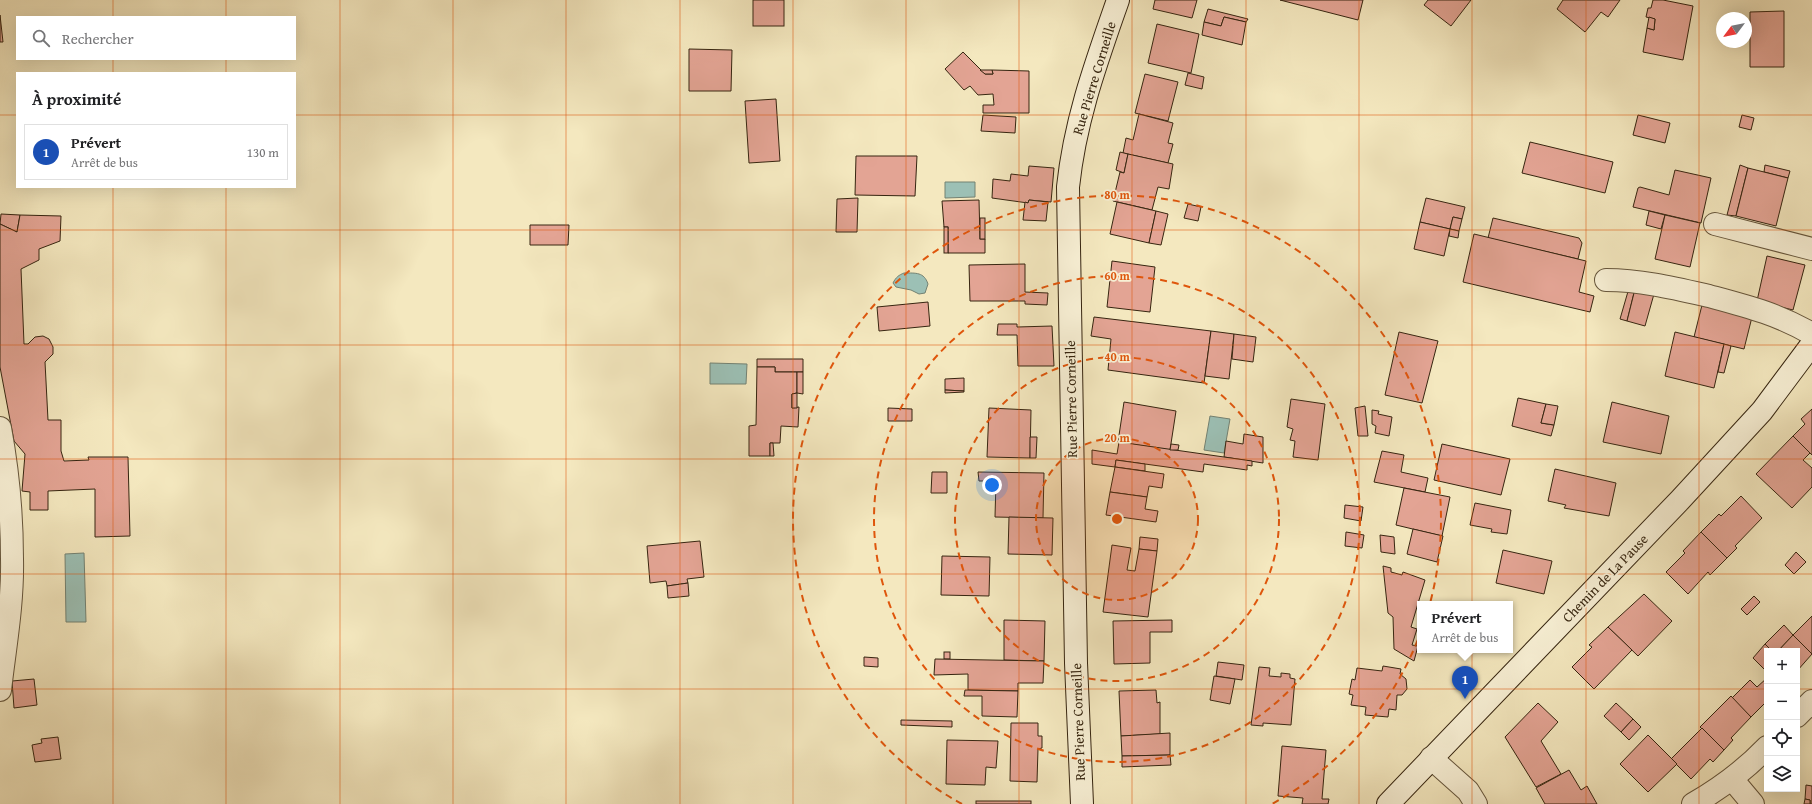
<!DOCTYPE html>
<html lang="fr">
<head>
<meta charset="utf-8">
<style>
  :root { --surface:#fff; --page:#f2f2f2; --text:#202124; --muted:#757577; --line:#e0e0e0; --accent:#111827 }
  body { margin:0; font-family:"Gentium Book Plus",serif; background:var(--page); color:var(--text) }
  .controls { position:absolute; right:12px; bottom:12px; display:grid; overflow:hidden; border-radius:0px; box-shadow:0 4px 16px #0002 }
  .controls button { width:36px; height:36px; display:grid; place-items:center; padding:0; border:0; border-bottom:1px solid var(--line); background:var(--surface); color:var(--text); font:20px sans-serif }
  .compass { position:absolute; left:1716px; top:12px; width:36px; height:36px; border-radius:50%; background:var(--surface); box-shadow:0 4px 16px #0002; rotate:238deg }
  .you { position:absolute; left:992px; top:485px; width:14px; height:14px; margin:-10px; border:3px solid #fff; border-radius:50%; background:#1a73e8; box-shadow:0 0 0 6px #1a73e833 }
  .badge { display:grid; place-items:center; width:26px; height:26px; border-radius:50%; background:var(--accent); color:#fff; font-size:13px; font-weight:700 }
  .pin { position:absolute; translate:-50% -33px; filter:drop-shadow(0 1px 2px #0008) }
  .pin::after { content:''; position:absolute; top:21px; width:14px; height:12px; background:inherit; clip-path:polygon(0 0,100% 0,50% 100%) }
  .popup { position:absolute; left:1417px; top:601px; width:96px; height:52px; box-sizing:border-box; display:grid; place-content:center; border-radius:0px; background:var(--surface); filter:drop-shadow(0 1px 3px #0005); font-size:13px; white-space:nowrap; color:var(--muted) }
  .popup b { font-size:15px; color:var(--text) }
  .popup::after { content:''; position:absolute; left:50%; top:100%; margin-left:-8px; border:8px solid transparent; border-top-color:var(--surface) }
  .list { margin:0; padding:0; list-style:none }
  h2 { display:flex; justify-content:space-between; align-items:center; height:52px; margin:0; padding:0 16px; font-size:17px }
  h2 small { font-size:13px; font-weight:400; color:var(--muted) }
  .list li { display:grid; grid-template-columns:26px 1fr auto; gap:12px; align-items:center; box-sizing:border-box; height:56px; margin:0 8px 8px; padding:0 8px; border:1px solid var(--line); border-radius:0px }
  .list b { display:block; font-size:15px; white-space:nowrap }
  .list p { margin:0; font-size:13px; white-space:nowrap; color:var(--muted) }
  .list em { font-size:13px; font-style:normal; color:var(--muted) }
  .icon { flex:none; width:22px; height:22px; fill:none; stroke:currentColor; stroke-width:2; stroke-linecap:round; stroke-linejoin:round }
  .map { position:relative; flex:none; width:1812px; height:804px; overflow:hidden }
  .search { position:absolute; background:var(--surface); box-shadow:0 4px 16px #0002; left:16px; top:16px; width:280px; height:44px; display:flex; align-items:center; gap:10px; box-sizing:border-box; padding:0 14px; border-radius:0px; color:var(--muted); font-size:15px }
  .panel { position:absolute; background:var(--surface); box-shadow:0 4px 16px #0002; left:16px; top:72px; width:280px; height:116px; border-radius:0px }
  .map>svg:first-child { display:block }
  .water { fill:#9cc0b5; stroke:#738273 }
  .building { fill:#e3a494; stroke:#362510 }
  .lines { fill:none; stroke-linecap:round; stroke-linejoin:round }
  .street-casing { stroke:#66563c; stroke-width:24 }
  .secondary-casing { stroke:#362510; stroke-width:24 }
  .street { stroke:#f8f0d5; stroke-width:22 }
  .secondary { stroke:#f8f0d5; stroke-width:22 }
  .grid { fill:none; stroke:#df560c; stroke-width:1; stroke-opacity:0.55 }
  .ring { fill:none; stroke:#df560c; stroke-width:2; stroke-dasharray:7 5 }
  .labels { text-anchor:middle; stroke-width:3.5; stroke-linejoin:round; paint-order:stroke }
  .street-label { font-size:14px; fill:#362510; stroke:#f8f0d5 }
  .centre { fill:#df560c; stroke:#f8f0d5; stroke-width:2 }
  .ring-label { font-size:12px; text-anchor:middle; font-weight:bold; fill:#df560c; stroke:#f8f0d5; stroke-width:3.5; stroke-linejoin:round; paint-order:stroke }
</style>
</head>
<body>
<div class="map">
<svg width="1812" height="804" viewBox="0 0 1812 804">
  <rect width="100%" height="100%" fill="#f4e8bf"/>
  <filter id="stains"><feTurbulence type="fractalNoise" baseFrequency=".005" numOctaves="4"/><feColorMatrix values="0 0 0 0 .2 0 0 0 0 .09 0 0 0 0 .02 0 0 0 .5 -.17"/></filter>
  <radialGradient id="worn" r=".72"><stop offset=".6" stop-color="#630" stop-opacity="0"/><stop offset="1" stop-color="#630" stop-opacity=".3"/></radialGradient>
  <g class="water">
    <polygon points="945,182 975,182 975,197 945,198"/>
    <path d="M904,273C916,273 924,272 928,284L925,293L919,294L911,290L896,287L893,283C896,277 899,275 904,273Z"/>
    <polygon points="710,363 747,364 746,384 710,384"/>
    <polygon points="1210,416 1230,419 1224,453 1204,450"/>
    <polygon points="84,553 86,622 66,622 65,554"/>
  </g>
  <g class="building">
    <rect x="753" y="0" width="31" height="26"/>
    <polygon points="1155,0 1197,0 1192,18 1153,9"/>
    <polygon points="1280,0 1363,0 1358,20"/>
    <polygon points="1428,0 1471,0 1451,26 1424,5"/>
    <polygon points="1563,0 1620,0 1608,17 1601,12 1585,32 1557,9"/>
    <polygon points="1653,0 1663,0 1693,6 1683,60 1643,52 1647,28 1654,30 1655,19 1646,17 1648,8 1651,8"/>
    <polygon points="1208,9 1248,19 1246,22 1224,17 1221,26 1204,22"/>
    <polygon points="1784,11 1784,67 1750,67 1750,12"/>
    <polygon points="0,15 3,42 0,42"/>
    <polygon points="1224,17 1246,22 1242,45 1202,35 1204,22 1221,26"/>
    <polygon points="1649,17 1655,19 1654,30 1647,28"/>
    <polygon points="1157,24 1199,34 1191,73 1148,63"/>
    <polygon points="689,49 732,50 731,91 689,91"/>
    <polygon points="963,52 985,74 993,74 992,70 1029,71 1029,113 983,113 983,105 994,105 993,94 978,95 970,86 964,90 945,69"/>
    <polygon points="980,70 992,70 993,74 985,74"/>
    <polygon points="1188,73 1204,77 1202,89 1185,85"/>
    <polygon points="1145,74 1178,82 1168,121 1135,113"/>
    <polygon points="776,99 780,161 749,163 745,101"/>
    <polygon points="1139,114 1173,123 1168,143 1173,144 1168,163 1123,153 1126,138 1133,140"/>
    <polygon points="983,115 1016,117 1015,133 981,131"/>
    <polygon points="1638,115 1670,123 1665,143 1633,135"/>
    <polygon points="1742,115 1754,118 1751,130 1739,127"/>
    <polygon points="1530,142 1613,162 1605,193 1522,173"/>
    <polygon points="1120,152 1128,154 1124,173 1116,170"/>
    <polygon points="1128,154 1173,164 1169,189 1158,187 1152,210 1113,201 1120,172 1124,173"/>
    <polygon points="856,156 917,156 915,196 855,195"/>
    <polygon points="1740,165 1748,168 1736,216 1727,215"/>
    <polygon points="1765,165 1790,171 1788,178 1764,172"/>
    <polygon points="1029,166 1054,168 1051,202 1029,200 1028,203 992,198 993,179 1010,181 1011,174 1028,176"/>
    <polygon points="1748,168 1788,178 1776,226 1736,216"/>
    <polygon points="1675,170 1711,178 1701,223 1633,207 1638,188 1640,187 1669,195"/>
    <polygon points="858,198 857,232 836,232 837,199"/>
    <polygon points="1426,198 1465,207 1462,219 1453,217 1450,229 1420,222"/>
    <polygon points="979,200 980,239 985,239 985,253 948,253 948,227 944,227 942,201"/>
    <polygon points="1029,200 1048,202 1046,221 1023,220 1025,202 1028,203"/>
    <polygon points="1117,202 1156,211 1149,243 1110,234"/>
    <polygon points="1188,204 1201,207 1198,221 1184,218"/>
    <polygon points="1156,211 1168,214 1161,245 1149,243"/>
    <polygon points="1649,211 1665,215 1661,229 1646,225"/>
    <polygon points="1,214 20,215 17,232 0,224"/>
    <polygon points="20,215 61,216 60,241 39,249 39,260 21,269 24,344 28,344 35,337 43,336 49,339 53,347 53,354 45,362 48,420 61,420 61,451 64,461 89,460 88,457 128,457 130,536 95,537 95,489 48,491 48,510 30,510 30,492 22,491 25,454 14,441 0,367 0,224 17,232"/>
    <polygon points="1665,215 1700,223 1690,267 1655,259"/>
    <polygon points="1453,217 1462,219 1459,231 1450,229"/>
    <rect x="980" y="218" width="5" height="21"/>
    <polygon points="1493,218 1579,238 1582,243 1578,259 1488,238"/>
    <polygon points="1420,222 1450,229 1444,256 1414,249"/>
    <polygon points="530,225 569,225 568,245 530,245"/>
    <rect x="944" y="227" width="4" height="26"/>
    <polygon points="1450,229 1459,231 1458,238 1449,236"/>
    <polygon points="1474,234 1586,261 1579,292 1594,296 1590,312 1463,282"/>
    <polygon points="1767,256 1805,265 1793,310 1757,301"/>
    <polygon points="1112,261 1155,267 1150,312 1107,307"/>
    <polygon points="1025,264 1025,292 1048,293 1047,305 1025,304 1025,301 970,301 969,265"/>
    <polygon points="1629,288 1635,289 1627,321 1620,319"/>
    <polygon points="1635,289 1654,294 1645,326 1627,321"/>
    <polygon points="928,302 930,326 879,331 877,307"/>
    <polygon points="1702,305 1752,317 1744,349 1694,337"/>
    <polygon points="1094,317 1211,331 1204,383 1108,370 1111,339 1091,336"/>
    <polygon points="998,324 1017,324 1017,327 1052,326 1054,366 1018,366 1017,335 997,335"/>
    <polygon points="1211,331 1234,334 1229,379 1205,376"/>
    <polygon points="1399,332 1438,341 1422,403 1385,395"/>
    <polygon points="1675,332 1724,344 1714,388 1665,376"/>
    <polygon points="1234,334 1256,337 1253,362 1232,359"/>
    <polygon points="1724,344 1731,346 1724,373 1718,372"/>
    <polygon points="757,359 803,359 803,372 775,372 775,367 757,367"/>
    <polygon points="757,367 775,367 775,372 797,372 797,393 792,394 792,408 799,407 798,427 781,426 780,443 770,443 770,456 749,456 749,426 756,425"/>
    <polygon points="797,372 803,372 803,394 797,393"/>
    <polygon points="964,378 964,391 945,390 945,379"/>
    <polygon points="945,390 964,391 964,392 945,393"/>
    <polygon points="797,393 797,408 792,408 792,394"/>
    <polygon points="1518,398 1546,404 1541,423 1554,425 1551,436 1512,426"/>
    <polygon points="1291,399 1325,404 1318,460 1293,457 1295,441 1290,440 1293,429 1287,427"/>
    <polygon points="1124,402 1176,411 1170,450 1118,442"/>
    <polygon points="1612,402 1669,416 1661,454 1603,442"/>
    <polygon points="1546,404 1558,406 1554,425 1541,423"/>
    <polygon points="1365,406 1368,436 1358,436 1355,408"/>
    <polygon points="888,408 912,409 912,421 888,421"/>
    <polygon points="989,408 1031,410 1030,458 987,457"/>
    <polygon points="1812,409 1812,455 1793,436 1805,424 1801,419"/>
    <polygon points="1372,410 1379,411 1378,414 1392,417 1389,436 1375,433 1376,426 1372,424"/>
    <polygon points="1244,434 1263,437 1263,463 1224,457 1226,441 1243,444"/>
    <polygon points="1793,436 1810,453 1803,460 1812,468 1812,487 1792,508 1756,474"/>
    <polygon points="1030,437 1037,437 1036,458 1030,458"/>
    <polygon points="1119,442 1252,461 1252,466 1247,465 1247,470 1204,464 1203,472 1116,460 1115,467 1092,464 1092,450 1117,454"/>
    <polygon points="770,443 773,443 774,456 770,456"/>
    <polygon points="1171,444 1179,445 1178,450 1170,450"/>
    <polygon points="1442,444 1510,459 1501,495 1434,480"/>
    <polygon points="1382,451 1404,455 1401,472 1428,478 1425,492 1374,482"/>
    <polygon points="1116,460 1145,464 1145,471 1115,467"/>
    <polygon points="1115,467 1164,474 1162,488 1149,486 1147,497 1110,492"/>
    <polygon points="1555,469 1616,483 1609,516 1564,508 1566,505 1548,501"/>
    <polygon points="932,472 947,472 947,493 931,493"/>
    <polygon points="978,472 1044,473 1043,518 995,517 996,481 979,481"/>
    <polygon points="1404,488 1450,497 1442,536 1396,525"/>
    <polygon points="1110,492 1147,497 1145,509 1158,511 1156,522 1106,515"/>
    <polygon points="1741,496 1762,518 1735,546 1737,548 1727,558 1701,532 1719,514 1721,516"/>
    <polygon points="1475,503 1511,510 1507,534 1491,532 1492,529 1470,525"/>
    <polygon points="1345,505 1363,507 1361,521 1344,518"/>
    <polygon points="1009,517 1053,518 1052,555 1008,554"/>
    <polygon points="1413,529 1443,536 1437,562 1407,554"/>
    <polygon points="1346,532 1364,535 1362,548 1345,546"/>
    <polygon points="1701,532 1727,558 1710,575 1708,572 1688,594 1666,572 1685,553 1683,551"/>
    <polygon points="1380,535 1394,537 1395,554 1381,552"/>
    <polygon points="1140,537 1158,539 1157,551 1139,549"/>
    <polygon points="700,541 704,577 687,579 688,583 667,586 666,581 650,583 647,546"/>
    <polygon points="1112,545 1131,548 1127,570 1135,571 1139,549 1157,551 1148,617 1103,612"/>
    <polygon points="1503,550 1552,561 1544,594 1496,583"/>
    <polygon points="1796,552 1806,562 1794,574 1785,565"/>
    <polygon points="942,556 990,557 989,596 941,595"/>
    <polygon points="1383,566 1391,568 1391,572 1402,575 1403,572 1425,580 1411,627 1417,629 1412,645 1418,646 1414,661 1394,649 1393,617 1388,613"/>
    <polygon points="688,583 689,596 668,598 667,586"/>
    <polygon points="1644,594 1672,621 1638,656 1608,627"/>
    <polygon points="1754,596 1760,602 1747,615 1741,609"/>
    <polygon points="1812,616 1812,654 1793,635"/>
    <polygon points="1004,620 1045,621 1044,661 1004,660"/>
    <polygon points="1172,620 1172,632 1150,632 1150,663 1114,664 1113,621"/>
    <polygon points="1784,625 1793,635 1778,651 1772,651 1765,644"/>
    <polygon points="1608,627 1632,650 1594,689 1572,667 1592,647 1589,645"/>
    <polygon points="1793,635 1812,654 1797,671 1797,651 1778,651"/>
    <polygon points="1765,644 1772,651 1767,651 1767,672 1753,658"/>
    <rect x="944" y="652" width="6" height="7"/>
    <polygon points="864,657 878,658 878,667 864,666"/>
    <polygon points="935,659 1044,661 1043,683 1018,683 1018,691 968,690 968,674 934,675"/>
    <polygon points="1218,662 1244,665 1242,680 1216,676"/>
    <polygon points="1383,666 1401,669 1400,674 1406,679 1407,689 1402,695 1397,695 1396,710 1389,709 1388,717 1365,715 1366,707 1351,705 1353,695 1349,694 1352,679 1355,680 1357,668 1382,671"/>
    <polygon points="1259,667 1270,668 1269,676 1281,677 1281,673 1290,674 1290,678 1295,679 1291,725 1263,723 1263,726 1251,725"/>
    <polygon points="1214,676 1235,679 1230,704 1210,700"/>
    <polygon points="1767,678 1767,701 1751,717 1732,698 1750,680 1757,687"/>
    <polygon points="34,679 37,705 14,708 12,681"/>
    <polygon points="965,690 1018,691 1017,717 982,716 982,696 964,696"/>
    <polygon points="1156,690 1157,703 1160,702 1160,734 1121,736 1119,691"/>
    <polygon points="1731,696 1751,717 1731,738 1733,740 1724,750 1700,727"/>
    <polygon points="1538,703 1558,722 1541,741 1561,774 1536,787 1505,737"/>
    <polygon points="1616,703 1633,719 1621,732 1604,716"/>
    <polygon points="1633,719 1641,727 1629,740 1621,732"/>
    <polygon points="901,720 952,721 952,727 901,725"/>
    <polygon points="1011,723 1038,723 1038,736 1042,736 1042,748 1038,749 1037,782 1010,781"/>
    <polygon points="1702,728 1724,750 1713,762 1710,759 1691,779 1671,759"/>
    <polygon points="1170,733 1170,755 1122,756 1121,736"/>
    <polygon points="1648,735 1677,764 1648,792 1620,764"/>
    <polygon points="58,737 61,759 35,762 32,745 42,743 41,739"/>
    <polygon points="947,740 998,741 996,768 986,767 985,785 946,784"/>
    <polygon points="1282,746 1326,750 1322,799 1329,799 1328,804 1302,804 1303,798 1278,796"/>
    <polygon points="1170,755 1171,765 1122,767 1122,756"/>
    <polygon points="1569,770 1581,790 1587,786 1597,804 1545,804 1536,788"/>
    <polygon points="1806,785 1812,786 1812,804 1810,804 1810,800 1805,799"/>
    <polygon points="1805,799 1810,800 1810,804 1804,804"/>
    <rect x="976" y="801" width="55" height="3"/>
  </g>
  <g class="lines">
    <defs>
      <g id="street">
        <polyline points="1715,224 1812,249"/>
        <path d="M1606,280C1641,280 1674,288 1709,296C1746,306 1778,314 1812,334"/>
        <path d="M0,428C8,471 12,515 12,559C13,603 5,647 0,690"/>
        <polyline points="1797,716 1812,701"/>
        <polyline points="1431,758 1468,791 1476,804"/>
        <polyline points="1732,779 1753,804"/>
        <path d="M1693,804C1721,788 1745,770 1767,747"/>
      </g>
      <g id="secondary">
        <path d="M1082,804L1076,663L1068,187C1075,120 1096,63 1118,0"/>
        <polyline points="1388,804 1680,500 1762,411 1812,344"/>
      </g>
    </defs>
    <use href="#street" class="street-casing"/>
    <use href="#secondary" class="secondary-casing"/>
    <use href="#street" class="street"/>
    <use href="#secondary" class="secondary"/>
  </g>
  <path class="grid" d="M113,0V17M226,0V17M340,0V804M453,0V804M566,0V804M680,0V804M793,0V804M906,0V804M1019,0V804M1132,0V804M1246,0V804M1359,0V804M1472,0V804M1586,0V804M1699,0V804M113,59V73M226,59V73M0,115H17M295,115H1812M113,187V804M226,187V804M0,230H1812M0,345H1812M0,459H1812M0,574H1812M0,689H1767M1797,689H1812"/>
  <circle cx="1117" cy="519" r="81" fill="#df560c" fill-opacity=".12"/>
  <g class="ring">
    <circle cx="1117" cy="519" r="81"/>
    <circle cx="1117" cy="519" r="162"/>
    <circle cx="1117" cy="519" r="243"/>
    <path d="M962 804A324 324 0 1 1 1272 804"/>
  </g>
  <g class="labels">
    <g class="street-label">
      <text transform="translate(1094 78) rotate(-73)" y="5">Rue Pierre Corneille</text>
      <text transform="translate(1071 399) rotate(-91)" y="5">Rue Pierre Corneille</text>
      <text transform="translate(1605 578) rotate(-46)" y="5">Chemin de La Pause</text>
      <text transform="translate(1078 722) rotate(-92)" y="5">Rue Pierre Corneille</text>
    </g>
  </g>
  <circle cx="1117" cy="519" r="6" class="centre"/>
  <g class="ring-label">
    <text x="1117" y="199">80 m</text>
    <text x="1117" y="280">60 m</text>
    <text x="1117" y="361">40 m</text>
    <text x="1117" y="442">20 m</text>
  </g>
  <rect width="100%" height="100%" filter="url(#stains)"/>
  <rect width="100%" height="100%" fill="url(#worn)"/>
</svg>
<div class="controls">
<button>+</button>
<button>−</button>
<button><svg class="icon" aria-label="locate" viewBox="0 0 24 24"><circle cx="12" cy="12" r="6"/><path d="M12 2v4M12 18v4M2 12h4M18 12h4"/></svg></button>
<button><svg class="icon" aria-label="layers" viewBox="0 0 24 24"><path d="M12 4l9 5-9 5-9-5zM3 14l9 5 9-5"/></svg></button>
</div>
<svg class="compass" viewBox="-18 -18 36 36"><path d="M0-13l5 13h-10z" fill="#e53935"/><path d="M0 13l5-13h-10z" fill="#757577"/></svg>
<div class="you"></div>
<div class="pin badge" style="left:1465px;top:699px;background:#1a4fb4">1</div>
<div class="popup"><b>Prévert</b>Arrêt de bus</div>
<div class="search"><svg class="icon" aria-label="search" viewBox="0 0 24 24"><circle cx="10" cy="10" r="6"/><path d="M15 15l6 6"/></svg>Rechercher</div>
<section class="panel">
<h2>À proximité<small></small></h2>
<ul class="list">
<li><span class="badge" style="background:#1a4fb4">1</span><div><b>Prévert</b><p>Arrêt de bus</p></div><em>130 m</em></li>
</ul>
</section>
</div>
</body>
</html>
